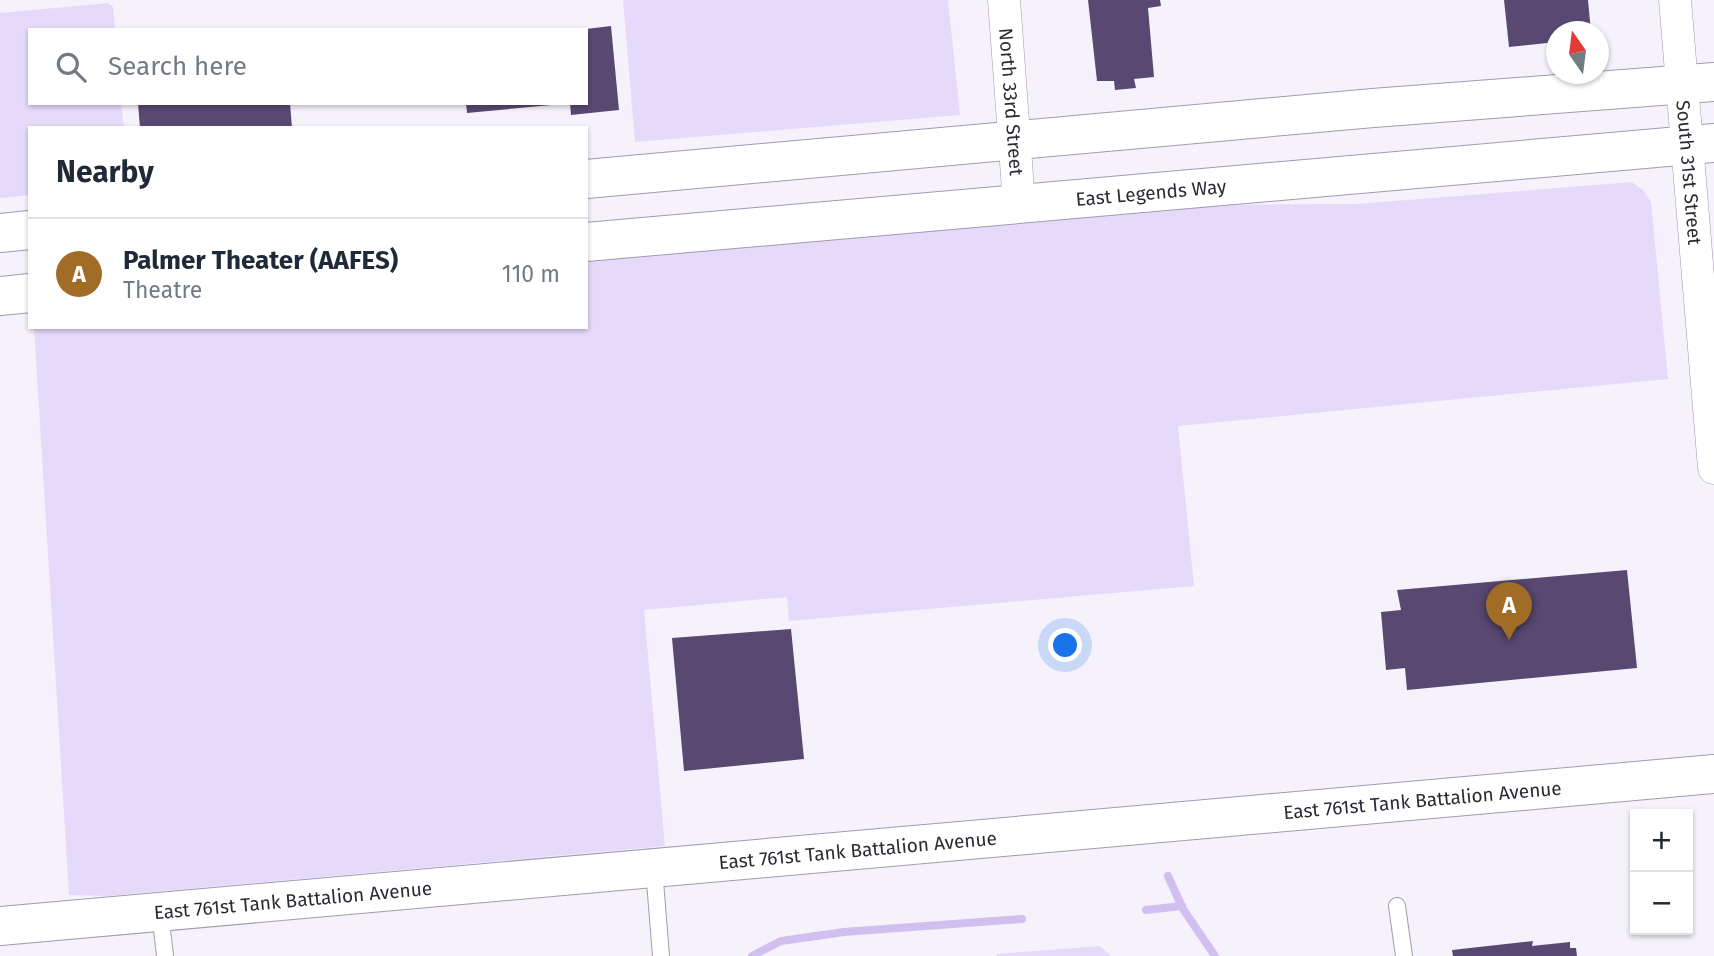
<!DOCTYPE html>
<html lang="en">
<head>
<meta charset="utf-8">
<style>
  :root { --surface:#fff; --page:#f2f2f3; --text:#1f2937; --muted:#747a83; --line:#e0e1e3; --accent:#a16c25 }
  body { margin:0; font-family:"Fira Sans",sans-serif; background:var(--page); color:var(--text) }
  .controls { position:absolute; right:21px; bottom:21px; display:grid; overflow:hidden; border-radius:0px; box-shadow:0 2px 5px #0004 }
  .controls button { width:63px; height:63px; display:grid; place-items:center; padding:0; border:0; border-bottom:2px solid var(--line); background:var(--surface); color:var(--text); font:35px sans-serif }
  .compass { position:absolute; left:1546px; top:21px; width:63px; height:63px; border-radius:50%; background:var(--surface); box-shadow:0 2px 5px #0004; rotate:346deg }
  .you { position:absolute; left:1066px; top:646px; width:24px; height:24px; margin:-18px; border:5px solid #fff; border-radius:50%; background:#1a73e8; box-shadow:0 0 0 10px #1a73e833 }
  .badge { display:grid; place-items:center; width:46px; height:46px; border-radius:50%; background:var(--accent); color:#fff; font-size:23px; font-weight:700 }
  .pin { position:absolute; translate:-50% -58px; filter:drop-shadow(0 2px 4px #0008) }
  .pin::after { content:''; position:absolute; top:37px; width:24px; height:21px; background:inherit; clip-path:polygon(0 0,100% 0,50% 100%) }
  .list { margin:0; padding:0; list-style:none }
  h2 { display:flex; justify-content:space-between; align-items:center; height:91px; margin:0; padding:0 28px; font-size:30px }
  h2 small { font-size:23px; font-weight:400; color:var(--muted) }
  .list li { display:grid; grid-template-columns:46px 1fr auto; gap:21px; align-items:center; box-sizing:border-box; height:112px; padding:0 28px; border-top:2px solid var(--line) }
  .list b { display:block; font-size:26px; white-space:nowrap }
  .list p { margin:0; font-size:23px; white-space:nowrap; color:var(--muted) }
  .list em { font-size:23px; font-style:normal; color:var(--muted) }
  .icon { flex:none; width:38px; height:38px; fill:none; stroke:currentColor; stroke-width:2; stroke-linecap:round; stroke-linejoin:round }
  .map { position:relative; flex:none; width:1714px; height:956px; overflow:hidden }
  .search { position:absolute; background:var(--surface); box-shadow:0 2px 5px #0004; left:28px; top:28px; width:560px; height:77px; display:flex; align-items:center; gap:18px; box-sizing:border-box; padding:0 24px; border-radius:0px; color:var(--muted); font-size:26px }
  .panel { position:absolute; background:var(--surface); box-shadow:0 2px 5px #0004; left:28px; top:126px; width:560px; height:203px; border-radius:0px }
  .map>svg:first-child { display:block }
  .green { fill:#e6dafb }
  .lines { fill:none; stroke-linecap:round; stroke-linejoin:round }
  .stream { stroke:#d1bff0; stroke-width:8 }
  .building { fill:#594872 }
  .lane-casing { stroke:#a29ab1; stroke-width:18 }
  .street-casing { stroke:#a29ab1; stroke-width:33 }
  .secondary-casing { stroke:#a29ab1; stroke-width:40 }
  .lane { stroke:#fff; stroke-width:16 }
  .street { stroke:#fff; stroke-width:32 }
  .secondary { stroke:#fff; stroke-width:38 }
  .labels { text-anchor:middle; stroke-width:7; stroke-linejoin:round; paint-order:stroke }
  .street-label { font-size:19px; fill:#2c2932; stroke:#fff }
</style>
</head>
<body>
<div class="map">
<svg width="1714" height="956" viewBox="0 0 1714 956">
  <rect width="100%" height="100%" fill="#f5f2fc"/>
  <g class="green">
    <polygon points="623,0 948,0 960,115 635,142"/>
    <polygon points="108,3 113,7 115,30 30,30 30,103 121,103 124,128 30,128 30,195 0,198 0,13"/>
    <polygon points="1632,182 1643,190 1651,202 1668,379 1178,426 1194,586 789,621 787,597 644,610 665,846 108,896 69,895 34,327 586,327 586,261 1192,205 1357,204"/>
    <polygon points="1100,946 1111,956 997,956 997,954"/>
  </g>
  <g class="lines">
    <g class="stream">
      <polyline points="1168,876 1183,909 1215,956"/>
      <polyline points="1146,910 1182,906"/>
      <polyline points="752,956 781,941 844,932 1022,919"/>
    </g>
  </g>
  <g class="building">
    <polygon points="1088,0 1160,0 1161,6 1148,8 1154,77 1134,79 1136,88 1115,90 1114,81 1097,81"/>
    <polygon points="1504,0 1588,0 1591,32 1556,32 1556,42 1509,47"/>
    <polygon points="611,26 619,110 571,115 570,103 586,103 586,29"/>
    <polygon points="138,103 290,103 292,128 140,128"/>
    <polygon points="466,103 551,103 551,105 467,113"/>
    <polygon points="1627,570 1637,668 1407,690 1405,668 1386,670 1381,612 1401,610 1397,590"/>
    <polygon points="791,629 804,759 684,771 672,638"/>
    <polygon points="1533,941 1532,946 1570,942 1570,948 1576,948 1577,956 1453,956 1452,950"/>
  </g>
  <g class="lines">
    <defs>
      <g id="lane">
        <polyline points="654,869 661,956"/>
        <polyline points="1397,906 1404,956"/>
        <polyline points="160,912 165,956"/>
      </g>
      <g id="street">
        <path id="s1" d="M1004,0L1019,203"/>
        <path id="s2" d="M1675,0L1714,468"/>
      </g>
      <g id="secondary">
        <polyline points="586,179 1373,108 1714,82"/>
        <polyline points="0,233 30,230"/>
        <path id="s3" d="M586,242L1714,143"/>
        <polyline points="0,296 30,293"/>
        <path id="s4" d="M0,926L1714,774"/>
      </g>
    </defs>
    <use href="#lane" class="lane-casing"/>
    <use href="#street" class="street-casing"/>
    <use href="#secondary" class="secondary-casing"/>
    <use href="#lane" class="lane"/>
    <use href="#street" class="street"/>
    <use href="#secondary" class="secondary"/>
  </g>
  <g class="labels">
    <g class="street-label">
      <text dy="7" stroke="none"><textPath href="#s1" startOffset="102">North 33rd Street</textPath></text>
      <text dy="7" stroke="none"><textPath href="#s2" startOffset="173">South 31st Street</textPath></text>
      <text dy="7" stroke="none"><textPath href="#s3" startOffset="567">East Legends Way</textPath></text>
      <text dy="7" stroke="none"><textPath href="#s4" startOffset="1428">East 761st Tank Battalion Avenue</textPath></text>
      <text dy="7" stroke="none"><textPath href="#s4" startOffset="861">East 761st Tank Battalion Avenue</textPath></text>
      <text dy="7" stroke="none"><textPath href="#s4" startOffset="294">East 761st Tank Battalion Avenue</textPath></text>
    </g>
  </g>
</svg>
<div class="controls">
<button>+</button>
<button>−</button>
</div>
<svg class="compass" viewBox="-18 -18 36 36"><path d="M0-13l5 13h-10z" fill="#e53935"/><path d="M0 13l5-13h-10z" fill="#747a83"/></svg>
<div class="you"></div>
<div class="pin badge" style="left:1509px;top:640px">A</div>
<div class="search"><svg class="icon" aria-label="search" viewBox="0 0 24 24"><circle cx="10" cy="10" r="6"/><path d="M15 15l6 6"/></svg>Search here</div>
<section class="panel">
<h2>Nearby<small></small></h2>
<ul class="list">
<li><span class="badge">A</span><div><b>Palmer Theater (AAFES)</b><p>Theatre</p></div><em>110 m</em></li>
</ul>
</section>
</div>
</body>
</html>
